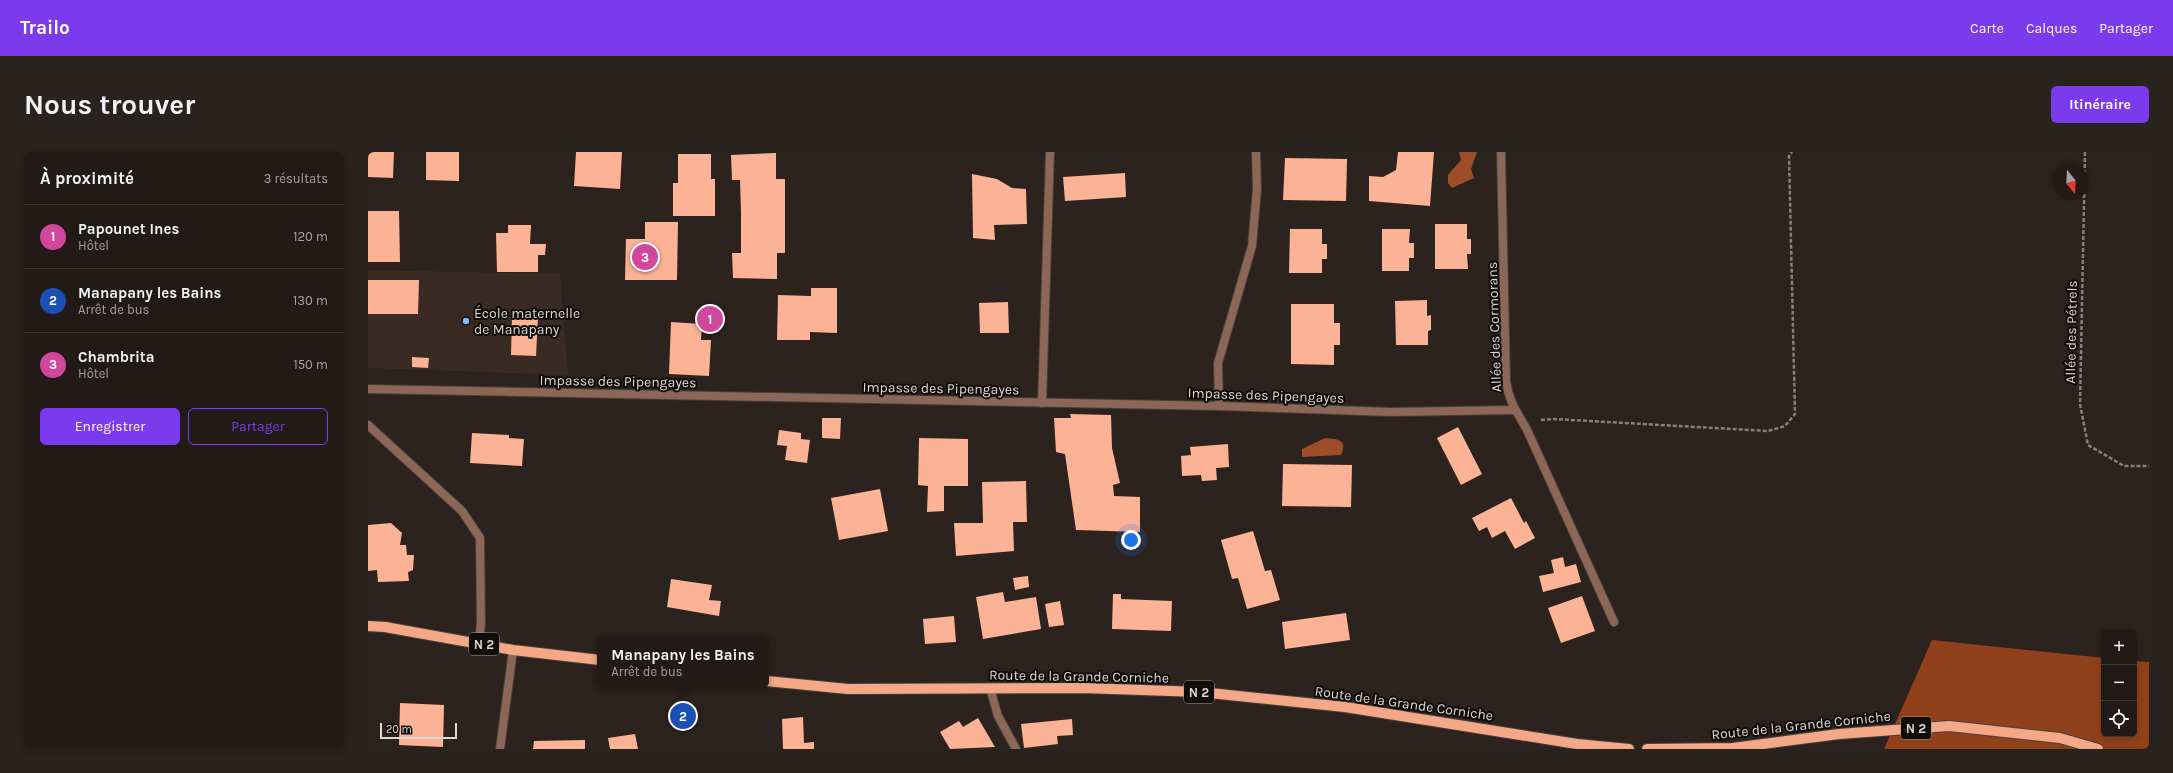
<!DOCTYPE html>
<html lang="fr">
<head>
<meta charset="utf-8">
<style>
  :root { --surface:#211a16; --page:#29231f; --text:#f1f3f6; --muted:#a2a1a1; --line:#3e3835; --accent:#7c3aed }
  body { margin:0; font-family:Karla,sans-serif; background:var(--page); color:var(--text) }
  .controls { position:absolute; right:12px; bottom:12px; display:grid; overflow:hidden; border-radius:6px; box-shadow:0 2px 6px #0003 }
  .controls button { width:36px; height:36px; display:grid; place-items:center; padding:0; border:0; border-bottom:1px solid var(--line); background:var(--surface); color:var(--text); font:20px sans-serif }
  .compass { position:absolute; left:1685px; top:12px; width:36px; height:36px; border-radius:50%; background:var(--surface); box-shadow:0 2px 6px #0003; rotate:162deg }
  .scale { position:absolute; left:12px; bottom:10px; width:77px; box-sizing:border-box; padding-left:4px; border:2px solid #ded8d5; border-top:0; font-size:11px; line-height:14px; white-space:nowrap; color:#ded8d5; -webkit-text-stroke:3px #110d0b; paint-order:stroke }
  .you { position:absolute; left:763px; top:388px; width:14px; height:14px; margin:-10px; border:3px solid #fff; border-radius:50%; background:#1a73e8; box-shadow:0 0 0 6px #1a73e833 }
  .badge { display:grid; place-items:center; width:26px; height:26px; border-radius:50%; background:var(--accent); color:#fff; font-size:13px; font-weight:700 }
  .pin { position:absolute; translate:-50% -50%; border:2px solid #fff; box-shadow:0 1px 4px #0006 }
  .popup { position:absolute; left:229px; top:484px; width:172px; height:52px; box-sizing:border-box; display:grid; place-content:center; border-radius:6px; background:var(--surface); filter:drop-shadow(0 1px 3px #0005); font-size:13px; white-space:nowrap; color:var(--muted) }
  .popup b { font-size:15px; color:var(--text) }
  .popup::after { content:''; position:absolute; left:50%; top:100%; margin-left:-8px; border:8px solid transparent; border-top-color:var(--surface) }
  .list { margin:0; padding:0; list-style:none }
  h2 { display:flex; justify-content:space-between; align-items:center; height:52px; margin:0; padding:0 16px; font-size:17px }
  h2 small { font-size:13px; font-weight:400; color:var(--muted) }
  .list li { display:grid; grid-template-columns:26px 1fr auto; gap:12px; align-items:center; box-sizing:border-box; height:64px; padding:0 16px; border-top:1px solid var(--line) }
  .list b { display:block; font-size:15px; white-space:nowrap }
  .list p { margin:0; font-size:13px; white-space:nowrap; color:var(--muted) }
  .list em { font-size:13px; font-style:normal; color:var(--muted) }
  .actions { display:flex; gap:8px; padding:12px 16px }
  .actions a { flex:1; padding:9px 0; border:1px solid var(--accent); border-radius:6px; text-align:center; font-size:14px; color:var(--accent) }
  .actions .main { background:var(--accent); color:#fff }
  .icon { flex:none; width:22px; height:22px; fill:none; stroke:currentColor; stroke-width:2; stroke-linecap:round; stroke-linejoin:round }
  .map { position:relative; flex:none; width:1781px; height:597px; overflow:hidden; border-radius:6px }
  header { display:flex; align-items:center; gap:24px; box-sizing:border-box; height:56px; padding:0 20px; background:var(--accent); color:#fff }
  header strong { font-size:19px }
  nav { display:flex; gap:22px; margin-inline-start:auto; font-size:14px }
  .intro { display:flex; align-items:center; justify-content:space-between; box-sizing:border-box; height:96px; padding:0 24px }
  h1 { margin:0; font-size:28px }
  .button { padding:10px 18px; border-radius:6px; background:var(--accent); color:#fff; font-size:14px; font-weight:700 }
  main { display:flex; gap:24px; padding:0 24px }
  aside { flex:1; background:var(--surface); border-radius:6px; box-shadow:0 2px 6px #0003 }
  .map>svg:first-child { display:block }
  .built { fill:#392a23 }
  .forest { fill:#90401b }
  .water { fill:#9e4d28 }
  .building { fill:#fcb395 }
  .lines { fill:none; stroke-linecap:round; stroke-linejoin:round }
  .lane-casing { stroke:#483f3b; stroke-width:10 }
  .street-casing { stroke:#483f3b; stroke-width:10 }
  .primary-casing { stroke:#483f3b; stroke-width:12 }
  .path { stroke:#88807d; stroke-width:2.5; stroke-dasharray:4 2; stroke-linecap:butt }
  .lane { stroke:#8c6657; stroke-width:8 }
  .street { stroke:#8c6657; stroke-width:8 }
  .primary { stroke:#f5a888; stroke-width:10 }
  .poi-dot { fill:#85bbfb; stroke:#110d0b; stroke-width:1.5 }
  .labels { text-anchor:middle; stroke-width:4; stroke-linejoin:round; paint-order:stroke }
  .shield { fill:#110d0b; stroke:#a09b98; stroke-width:1 }
  .shield-label { font-size:13px; font-weight:bold; fill:#ded8d5 }
  .poi-label { font-size:14px; fill:#ded8d5; stroke:#110d0b; text-anchor:start }
  .street-label { font-size:14px; fill:#ded8d5; stroke:#110d0b }
</style>
</head>
<body>
<header>
<strong>Trailo</strong>
<nav><a>Carte</a><a>Calques</a><a>Partager</a></nav>
</header>
<div class="intro"><h1>Nous trouver</h1><a class="button">Itinéraire</a></div>
<main>
<aside>
<h2>À proximité<small>3 résultats</small></h2>
<ul class="list">
<li><span class="badge" style="background:#d1479c">1</span><div><b>Papounet Ines</b><p>Hôtel</p></div><em>120 m</em></li>
<li><span class="badge" style="background:#1a4fb4">2</span><div><b>Manapany les Bains</b><p>Arrêt de bus</p></div><em>130 m</em></li>
<li><span class="badge" style="background:#d1479c">3</span><div><b>Chambrita</b><p>Hôtel</p></div><em>150 m</em></li>
</ul>
<div class="actions"><a class="main">Enregistrer</a><a>Partager</a></div>
</aside>
<div class="map">
<svg width="1781" height="597" viewBox="0 0 1781 597">
  <rect width="100%" height="100%" fill="#2c221e"/>
  <polygon class="built" points="0,118 192,122 200,223 0,216"/>
  <polygon class="forest" points="1564,488 1736,506 1736,582 1766,582 1766,509 1781,510 1781,597 1516,597"/>
  <g class="water">
    <polygon points="1091,0 1109,0 1103,17 1106,26 1084,36 1080,31 1080,23 1093,8"/>
    <path d="M957,286C970,287 980,288 973,303L934,305V297Z"/>
  </g>
  <g class="building">
    <polygon points="0,0 26,0 25,26 0,25"/>
    <polygon points="58,0 91,0 91,29 58,28"/>
    <polygon points="208,0 254,0 252,37 206,34"/>
    <polygon points="1030,0 1066,0 1062,54 1001,49 1001,24 1015,25 1028,18"/>
    <polygon points="408,1 408,27 417,27 417,101 409,101 409,127 365,126 364,101 373,101 373,61 372,28 364,28 363,3"/>
    <polygon points="310,2 343,2 343,27 347,27 347,64 305,64 305,31 310,31"/>
    <polygon points="917,6 979,7 978,49 915,48"/>
    <polygon points="757,21 758,45 697,49 695,25"/>
    <polygon points="604,22 629,27 644,36 658,37 659,72 626,73 627,88 605,86"/>
    <polygon points="0,59 31,59 32,110 0,110"/>
    <polygon points="277,70 310,70 309,128 257,128 258,87 277,87"/>
    <polygon points="1067,72 1099,72 1099,87 1103,87 1103,102 1099,102 1100,117 1067,117"/>
    <polygon points="140,73 163,73 162,92 178,92 177,103 170,103 170,120 129,120 128,81 140,81"/>
    <polygon points="922,77 954,77 954,92 959,92 959,107 954,107 954,121 921,121"/>
    <polygon points="1014,77 1042,77 1041,91 1046,91 1046,106 1041,106 1041,119 1014,119"/>
    <polygon points="0,128 51,128 50,162 0,162"/>
    <polygon points="443,136 469,136 469,181 442,180 442,188 409,188 410,143 443,144"/>
    <polygon points="1059,148 1059,164 1063,163 1063,178 1060,179 1060,193 1028,193 1027,149"/>
    <polygon points="640,150 641,181 612,181 611,151"/>
    <polygon points="923,152 966,152 966,171 972,171 972,193 966,193 966,213 923,212"/>
    <polygon points="144,164 170,165 168,204 143,203"/>
    <polygon points="303,170 334,172 333,188 343,188 341,224 301,222"/>
    <polygon points="44,205 61,206 60,216 44,215"/>
    <polygon points="702,262 743,263 744,296 752,331 745,333 746,344 772,345 772,380 708,378 697,302 688,300 686,266 703,266"/>
    <polygon points="454,266 473,266 472,287 454,286"/>
    <polygon points="1090,275 1114,322 1093,333 1069,286"/>
    <polygon points="411,278 433,281 433,287 442,288 439,311 417,308 419,294 409,293"/>
    <polygon points="104,281 141,283 141,286 156,287 154,314 102,311"/>
    <polygon points="551,286 600,287 600,334 576,334 576,359 559,360 560,334 550,333"/>
    <polygon points="860,292 861,315 848,316 849,328 834,329 833,323 814,324 813,304 823,303 822,295"/>
    <polygon points="915,312 984,313 983,355 914,354"/>
    <polygon points="658,329 659,370 645,370 646,399 588,404 586,371 615,371 614,330"/>
    <polygon points="512,337 520,379 471,388 463,346"/>
    <polygon points="1143,346 1156,371 1158,369 1167,386 1147,397 1137,379 1124,386 1119,375 1111,379 1104,366"/>
    <polygon points="23,371 34,381 32,393 38,393 39,403 46,403 45,418 40,420 41,429 10,430 9,418 0,419 0,373"/>
    <polygon points="885,379 897,419 903,418 912,448 879,457 870,426 864,427 853,388"/>
    <polygon points="1195,405 1197,415 1208,412 1213,430 1175,440 1171,424 1186,421 1183,408"/>
    <polygon points="660,424 661,435 647,438 645,426"/>
    <polygon points="303,427 344,433 341,448 353,449 351,464 299,455"/>
    <polygon points="635,440 637,450 668,445 673,477 615,487 608,445"/>
    <polygon points="745,442 753,442 753,447 804,449 803,479 744,477"/>
    <polygon points="1214,444 1227,479 1193,491 1180,456"/>
    <polygon points="692,449 696,473 681,475 677,452"/>
    <polygon points="978,461 982,488 917,497 914,470"/>
    <polygon points="586,464 588,490 557,492 555,467"/>
    <polygon points="32,551 76,553 75,595 31,593"/>
    <polygon points="435,565 436,591 446,590 446,597 415,597 414,567"/>
    <polygon points="610,566 627,595 582,597 572,580 591,569 595,575"/>
    <polygon points="704,567 705,583 689,584 690,592 656,596 653,572"/>
    <polygon points="267,582 270,597 242,597 240,586"/>
    <polygon points="217,588 217,597 165,597 166,589"/>
  </g>
  <g class="lines">
    <defs>
      <g id="lane">
        <polyline points="674,251 682,0"/>
        <polyline points="851,254 850,211 884,94 889,37 888,0"/>
        <polyline points="622,536 630,564 648,597"/>
      </g>
      <g id="street">
        <path d="M1133,0L1138,229C1141,251 1150,261 1160,280L1246,470"/>
        <polyline points="0,237 851,254 1023,260 1146,258"/>
        <polyline points="0,273 94,359 112,386 113,470 111,491"/>
        <polyline points="132,597 145,498"/>
      </g>
      <g id="primary">
        <polyline points="0,474 17,475 145,498 232,508"/>
        <polyline points="398,529 480,537 715,536 832,540 977,555 1209,592 1261,597"/>
        <polyline points="1279,597 1365,596 1471,582 1581,574 1692,586 1730,597"/>
      </g>
    </defs>
    <use href="#lane" class="lane-casing"/>
    <use href="#street" class="street-casing"/>
    <use href="#primary" class="primary-casing"/>
    <g class="path">
      <polyline points="1717,0 1712,252 1720,293 1756,314 1781,314"/>
      <polyline points="1173,268 1186,267 1400,279 1417,274 1427,262 1421,4 1424,0"/>
    </g>
    <use href="#lane" class="lane"/>
    <use href="#street" class="street"/>
    <use href="#primary" class="primary"/>
  </g>
  <circle class="poi-dot" cx="98" cy="169" r="4"/>
  <g class="labels">
    <g class="shield">
      <rect x="101" y="481" width="30" height="22" rx="3"/>
      <rect x="816" y="529" width="30" height="22" rx="3"/>
      <rect x="1533" y="565" width="30" height="22" rx="3"/>
    </g>
    <g class="shield-label">
      <text x="116" y="497">N 2</text>
      <text x="831" y="545">N 2</text>
      <text x="1548" y="581">N 2</text>
    </g>
    <g class="poi-label">
      <text x="106" y="166">École maternelle<tspan x="106" dy="16">de Manapany</tspan></text>
    </g>
    <g class="street-label">
      <text transform="translate(1126 175) rotate(-92)" y="5">Allée des Cormorans</text>
      <text transform="translate(1703 180) rotate(-89)" y="5">Allée des Pétrels</text>
      <text transform="translate(250 229) rotate(1)" y="5">Impasse des Pipengayes</text>
      <text transform="translate(573 236) rotate(1)" y="5">Impasse des Pipengayes</text>
      <text transform="translate(898 243) rotate(2)" y="5">Impasse des Pipengayes</text>
      <text transform="translate(711 524) rotate(1)" y="5">Route de la Grande Corniche</text>
      <text transform="translate(1036 551) rotate(8)" y="5">Route de la Grande Corniche</text>
      <text transform="translate(1433 573) rotate(-6)" y="5">Route de la Grande Corniche</text>
    </g>
  </g>
</svg>
<div class="controls">
<button>+</button>
<button>−</button>
<button><svg class="icon" aria-label="locate" viewBox="0 0 24 24"><circle cx="12" cy="12" r="6"/><path d="M12 2v4M12 18v4M2 12h4M18 12h4"/></svg></button>
</div>
<svg class="compass" viewBox="-18 -18 36 36"><path d="M0-13l5 13h-10z" fill="#e53935"/><path d="M0 13l5-13h-10z" fill="#a2a1a1"/></svg>
<div class="scale">20 m</div>
<div class="you"></div>
<div class="pin badge" style="left:342px;top:167px;background:#d1479c">1</div>
<div class="pin badge" style="left:315px;top:564px;background:#1a4fb4">2</div>
<div class="popup"><b>Manapany les Bains</b>Arrêt de bus</div>
<div class="pin badge" style="left:277px;top:105px;background:#d1479c">3</div>
</div>
</main>
</body>
</html>
